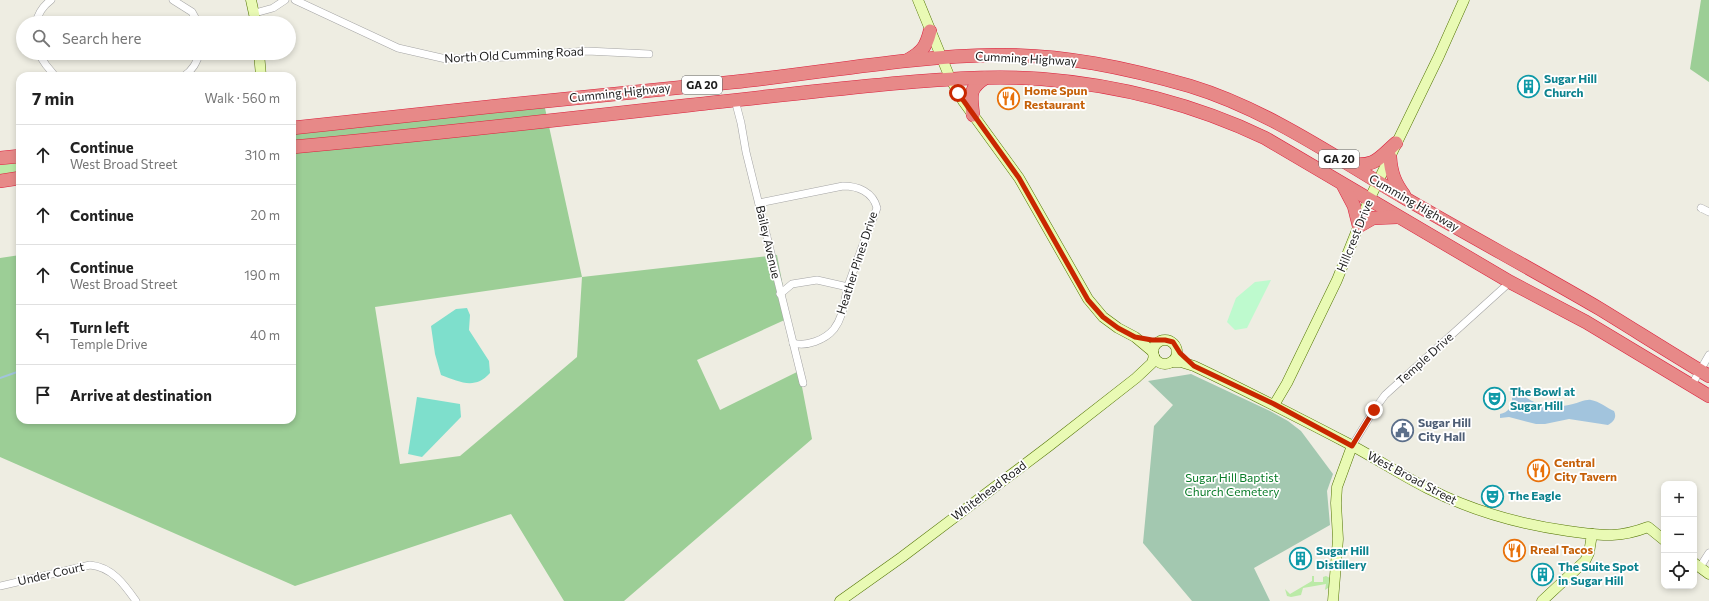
<!DOCTYPE html>
<html lang="en">
<head>
<meta charset="utf-8">
<style>
  :root { --surface:#fff; --page:#f2f2f2; --text:#222; --muted:#767676; --line:#e0e0e0 }
  body { margin:0; font-family:Commissioner,sans-serif; background:var(--page); color:var(--text) }
  .controls { position:absolute; right:12px; bottom:12px; display:grid; overflow:hidden; border-radius:8px; box-shadow:0 2px 6px #0003 }
  .controls button { width:36px; height:36px; display:grid; place-items:center; padding:0; border:0; border-bottom:1px solid var(--line); background:var(--surface); color:var(--text); font:20px sans-serif }
  .stop { position:absolute; width:12px; height:12px; margin:-9px; border:3px solid #c92700; border-radius:50%; background:#fff }
  .stop.end { background:#c92700; border-color:#fff; box-shadow:0 1px 4px #0008 }
  .list { margin:0; padding:0; list-style:none }
  h2 { display:flex; justify-content:space-between; align-items:center; height:52px; margin:0; padding:0 16px; font-size:17px }
  h2 small { font-size:13px; font-weight:400; color:var(--muted) }
  .list li { display:grid; grid-template-columns:26px 1fr auto; gap:12px; align-items:center; box-sizing:border-box; height:60px; padding:0 16px; border-top:1px solid var(--line) }
  .list b { display:block; font-size:15px; white-space:nowrap }
  .list p { margin:0; font-size:13px; white-space:nowrap; color:var(--muted) }
  .list em { font-size:13px; font-style:normal; color:var(--muted) }
  .icon { flex:none; width:22px; height:22px; fill:none; stroke:currentColor; stroke-width:2; stroke-linecap:round; stroke-linejoin:round }
  .map { position:relative; flex:none; width:1709px; height:601px; overflow:hidden }
  .search { position:absolute; background:var(--surface); box-shadow:0 2px 6px #0003; left:16px; top:16px; width:280px; height:44px; display:flex; align-items:center; gap:10px; box-sizing:border-box; padding:0 14px; border-radius:22px; color:var(--muted); font-size:15px }
  .panel { position:absolute; background:var(--surface); box-shadow:0 2px 6px #0003; left:16px; top:72px; width:280px; height:352px; border-radius:12px }
  .map>svg:first-child { display:block }
  .grass { fill:#bbeaa7 }
  .forest { fill:#9cce96; fill-rule:evenodd }
  .cemetery { fill:#a3c8b0 }
  .park { fill:#beface }
  .pitch { fill:#7edfcc }
  .water { fill:#a2c4dd }
  .lines { fill:none; stroke-linecap:round; stroke-linejoin:round }
  .stream { stroke:#a2c4dd; stroke-width:2 }
  .street-casing { stroke:#a4a4a4; stroke-width:8 }
  .secondary-casing { stroke:#527403; stroke-width:11 }
  .highway-casing { stroke:#db213d; stroke-width:14 }
  .street { stroke:#fff; stroke-width:7 }
  .secondary { stroke:#e9fab4; stroke-width:10 }
  .highway { stroke:#e78988; stroke-width:13 }
  .route { stroke:#c92700; stroke-width:5 }
  .labels { text-anchor:middle; stroke-width:3.5; stroke-linejoin:round; paint-order:stroke }
  .shield { fill:#fff; stroke:#616161; stroke-width:1 }
  .shield-label { font-size:11px; font-weight:bold; fill:#1d1d1d }
  .street-label { font-size:12px; fill:#1d1d1d; stroke:#fff }
  .culture-label { font-size:12px; font-weight:bold; fill:#0d838f; stroke:#fff; text-anchor:start }
  .food-label { font-size:12px; font-weight:bold; fill:#c56008; stroke:#fff; text-anchor:start }
  .service-label { font-size:12px; font-weight:bold; fill:#4e5e75; stroke:#fff; text-anchor:start }
  .park-label { font-size:12px; fill:#0a7c29; stroke:#fff }
</style>
</head>
<body>
<div class="map">
<svg width="1709" height="601" viewBox="0 0 1709 601">
  <rect width="100%" height="100%" fill="#eeede2"/>
  <g class="grass">
    <polygon points="20,162 20,175 0,177 0,165"/>
    <polygon points="1312,576 1314,576 1314,582 1323,582 1323,577 1326,576 1330,578 1331,586 1325,590 1326,584 1303,588 1301,595 1291,597 1287,596 1285,589 1290,594 1312,581"/>
  </g>
  <g class="forest">
    <polygon points="1701,0 1709,0 1709,82 1690,69"/>
    <path d="M543,99L582,277L777,255L789,318L697,360L720,410L799,371L812,439L624,601H564L511,514L295,586L0,457V258L20,255V420H292V125ZM582,277L577,357L460,456L400,464L375,307Z"/>
  </g>
  <polygon class="cemetery" points="1191,374 1270,411 1288,421 1301,431 1333,474 1327,491 1330,525 1254,568 1270,601 1192,601 1143,543 1154,426 1173,405 1148,381"/>
  <polygon class="park" points="1271,280 1247,328 1235,330 1227,322 1236,298 1255,282"/>
  <g class="pitch">
    <path d="M467,308L470,315L469,330L489,361L490,373C475,390 460,382 441,375L435,354L431,326L456,309Z"/>
    <polygon points="417,397 460,404 461,417 422,457 408,454"/>
  </g>
  <path class="water" d="M1513,387C1530,404 1550,410 1573,404C1578,403 1586,399 1591,400C1599,401 1607,408 1614,411C1617,417 1614,422 1608,425L1569,419L1545,424H1536L1509,417L1500,418V414C1511,412 1515,402 1510,391Z"/>
  <g class="lines">
    <polyline class="stream" points="0,378 20,371"/>
    <defs>
      <g id="street">
        <polyline points="173,0 192,12 198,23"/>
        <polyline points="295,0 398,48 446,59 509,57 587,51 649,54"/>
        <polyline points="255,13 273,8 285,0"/>
        <path d="M36,23C38,13 43,6 51,0"/>
        <polyline points="38,53 46,65 55,76"/>
        <path d="M184,76C193,70 196,63 200,53"/>
        <polyline points="735,100 741,123 746,152 803,383"/>
        <path d="M759,203L843,186C858,186 873,192 877,208C867,234 857,260 848,286C844,300 844,316 834,329C825,340 806,347 793,343"/>
        <polyline points="1701,208 1709,212"/>
        <polyline points="780,294 792,284 817,280 848,287"/>
        <polyline points="1691,386 1709,355"/>
        <polyline points="1352,446 1374,410 1385,395 1510,282"/>
        <polyline points="1700,567 1709,553"/>
        <path d="M0,586L90,565C112,567 124,584 136,601"/>
      </g>
      <g id="secondary">
        <polyline points="251,0 256,23"/>
        <polyline points="918,0 950,78 963,101 1019,178 1088,299 1103,317 1118,328 1135,337 1153,352"/>
        <polyline points="259,53 261,76"/>
        <circle cx="1165" cy="352" r="12"/>
        <path d="M1171,362H1181L1194,366C1247,391 1299,418 1351,445C1377,459 1401,475 1427,488C1472,511 1518,524 1568,531C1600,535 1617,539 1648,527L1664,540"/>
        <polyline points="1274,405 1287,383 1337,280 1369,200 1439,56 1464,0"/>
        <polyline points="1694,563 1709,574"/>
        <polyline points="840,601 902,557 1049,446 1136,378 1152,363 1154,356"/>
        <polyline points="1333,601 1338,539 1336,503 1337,487 1352,446"/>
        <polyline points="1542,601 1585,561 1589,553 1592,534"/>
      </g>
      <g id="highway">
        <path d="M908,60C922,52 926,47 930,31"/>
        <path d="M973,115C971,96 968,89 985,78"/>
        <path d="M292,128C439,112 587,96 734,82C822,73 909,56 997,55C1062,54 1127,68 1190,86C1266,109 1335,157 1403,197C1468,235 1535,271 1600,309C1636,331 1672,354 1709,376"/>
        <path d="M292,147C425,135 558,120 691,105C754,98 816,91 878,85C933,80 987,75 1042,79C1118,85 1196,105 1265,138L1510,282L1586,322L1709,396"/>
        <path d="M1390,157C1391,173 1395,183 1404,195"/>
        <polyline points="0,158 20,156"/>
        <path d="M1350,164C1375,167 1378,159 1396,143"/>
        <polyline points="0,181 20,178"/>
        <polyline points="1343,185 1354,206 1359,226 1373,218 1397,217"/>
      </g>
    </defs>
    <use href="#street" class="street-casing"/>
    <use href="#secondary" class="secondary-casing"/>
    <use href="#highway" class="highway-casing"/>
    <use href="#street" class="street"/>
    <use href="#secondary" class="secondary"/>
    <use href="#highway" class="highway"/>
  </g>
  <g class="lines">
    <polyline class="route" points="958,93 1019,178 1088,300 1103,317 1118,328 1135,337 1152,340 1165,340 1173,342 1180,353 1194,366 1274,404 1352,446 1374,410"/>
  </g>
  <defs>
    <symbol id="building-ring" viewBox="-11 -11 22 22"><circle r="9.5" fill="#fff" stroke="#0f9aa8" stroke-width="1.5"/><path d="M-4-6H4V6H1V3H-1V6H-4ZM-2.5-4.3h1.7v1.8h-1.7ZM.8-4.3h1.7v1.8H.8ZM-2.5-1h1.7V.8h-1.7ZM.8-1h1.7V.8H.8Z" fill="#0f9aa8"/></symbol>
    <symbol id="restaurant-ring" viewBox="-11 -11 22 22"><circle r="9.5" fill="#fff" stroke="#e8710a" stroke-width="1.5"/><path d="M-5-6h1v4h1v-4h1v4h1v-4h1v5L-1.5 .5V6h-2V.5L-5-1ZM5-6V6H3V1.5H1.5Q1.5-4 5-6Z" fill="#e8710a"/></symbol>
    <symbol id="theatre-ring" viewBox="-11 -11 22 22"><circle r="9.5" fill="#fff" stroke="#0f9aa8" stroke-width="1.5"/><path d="M-5-5.5Q0-4 5-5.5V0Q5 5 0 6Q-5 5-5 0ZM-3.3-2.5H-1v1.5H-3.3ZM1-2.5H3.3v1.5H1ZM-2.8 1Q0 5.5 2.8 1Z" fill="#0f9aa8"/></symbol>
    <symbol id="civic-ring" viewBox="-11 -11 22 22"><circle r="9.5" fill="#fff" stroke="#5c6f8a" stroke-width="1.5"/><path d="M-.6-6.5H3V-4.5H.6V-3L4-1V1h2V6H-6V1h2V-1L-.6-3ZM-1.2 2.5V6h2.4V2.5Z" fill="#5c6f8a"/></symbol>
  </defs>
  <g fill-rule="evenodd">
    <use href="#building-ring" x="1516" y="74" width="25" height="25"/>
    <use href="#restaurant-ring" x="996" y="86" width="25" height="25"/>
    <use href="#theatre-ring" x="1482" y="386" width="25" height="25"/>
    <use href="#civic-ring" x="1390" y="418" width="25" height="25"/>
    <use href="#restaurant-ring" x="1526" y="458" width="25" height="25"/>
    <use href="#theatre-ring" x="1480" y="484" width="25" height="25"/>
    <use href="#restaurant-ring" x="1502" y="538" width="25" height="25"/>
    <use href="#building-ring" x="1288" y="546" width="25" height="25"/>
    <use href="#building-ring" x="1530" y="562" width="25" height="25"/>
  </g>
  <g class="labels">
    <g class="shield">
      <rect x="682" y="76" width="40" height="18" rx="3"/>
      <rect x="1319" y="150" width="40" height="18" rx="3"/>
    </g>
    <g class="shield-label">
      <text x="702" y="89">GA 20</text>
      <text x="1339" y="163">GA 20</text>
    </g>
    <g class="street-label">
      <text transform="translate(514 55) rotate(-3)" y="4">North Old Cumming Road</text>
      <text transform="translate(1026 59) rotate(3)" y="4">Cumming Highway</text>
      <text transform="translate(620 93) rotate(-6)" y="4">Cumming Highway</text>
      <text transform="translate(1414 203) rotate(30)" y="4">Cumming Highway</text>
      <text transform="translate(1355 236) rotate(-68)" y="4">Hillcrest Drive</text>
      <text transform="translate(768 242) rotate(77)" y="4">Bailey Avenue</text>
      <text transform="translate(857 263) rotate(-72)" y="4">Heather Pines Drive</text>
      <text transform="translate(1425 359) rotate(-42)" y="4">Temple Drive</text>
      <text transform="translate(1412 478) rotate(28)" y="4">West Broad Street</text>
      <text transform="translate(989 491) rotate(-37)" y="4">Whitehead Road</text>
      <text transform="translate(51 574) rotate(-13)" y="4">Under Court</text>
    </g>
    <g class="culture-label">
      <text x="1544" y="83">Sugar Hill<tspan x="1544" dy="14">Church</tspan></text>
      <text x="1510" y="396">The Bowl at<tspan x="1510" dy="14">Sugar Hill</tspan></text>
      <text x="1508" y="500">The Eagle</text>
      <text x="1316" y="555">Sugar Hill<tspan x="1316" dy="14">Distillery</tspan></text>
      <text x="1558" y="571">The Suite Spot<tspan x="1558" dy="14">in Sugar Hill</tspan></text>
    </g>
    <g class="food-label">
      <text x="1024" y="95">Home Spun<tspan x="1024" dy="14">Restaurant</tspan></text>
      <text x="1554" y="467">Central<tspan x="1554" dy="14">City Tavern</tspan></text>
      <text x="1530" y="554">Rreal Tacos</text>
    </g>
    <g class="service-label">
      <text x="1418" y="427">Sugar Hill<tspan x="1418" dy="14">City Hall</tspan></text>
    </g>
    <g class="park-label">
      <text x="1232" y="482">Sugar Hill Baptist<tspan x="1232" dy="14">Church Cemetery</tspan></text>
    </g>
  </g>
</svg>
<div class="controls">
<button>+</button>
<button>−</button>
<button><svg class="icon" aria-label="locate" viewBox="0 0 24 24"><circle cx="12" cy="12" r="6"/><path d="M12 2v4M12 18v4M2 12h4M18 12h4"/></svg></button>
</div>
<div class="stop" style="left:958px;top:93px"></div>
<div class="stop end" style="left:1374px;top:410px"></div>
<div class="search"><svg class="icon" aria-label="search" viewBox="0 0 24 24"><circle cx="10" cy="10" r="6"/><path d="M15 15l6 6"/></svg>Search here</div>
<section class="panel">
<h2>7 min<small>Walk · 560 m</small></h2>
<ul class="list">
<li><svg class="icon" aria-label="ahead" viewBox="0 0 24 24"><path d="M12 20V5M6 11l6-6 6 6"/></svg><div><b>Continue</b><p>West Broad Street</p></div><em>310 m</em></li>
<li><svg class="icon" aria-label="ahead" viewBox="0 0 24 24"><path d="M12 20V5M6 11l6-6 6 6"/></svg><div><b>Continue</b></div><em>20 m</em></li>
<li><svg class="icon" aria-label="ahead" viewBox="0 0 24 24"><path d="M12 20V5M6 11l6-6 6 6"/></svg><div><b>Continue</b><p>West Broad Street</p></div><em>190 m</em></li>
<li><svg class="icon" aria-label="left" viewBox="0 0 24 24"><path d="M17 20v-9H6M10 6l-5 5 5 5"/></svg><div><b>Turn left</b><p>Temple Drive</p></div><em>40 m</em></li>
<li><svg class="icon" aria-label="arrive" viewBox="0 0 24 24"><path d="M6 21V4h12l-3 4 3 4H6"/></svg><div><b>Arrive at destination</b></div></li>
</ul>
</section>
</div>
</body>
</html>
